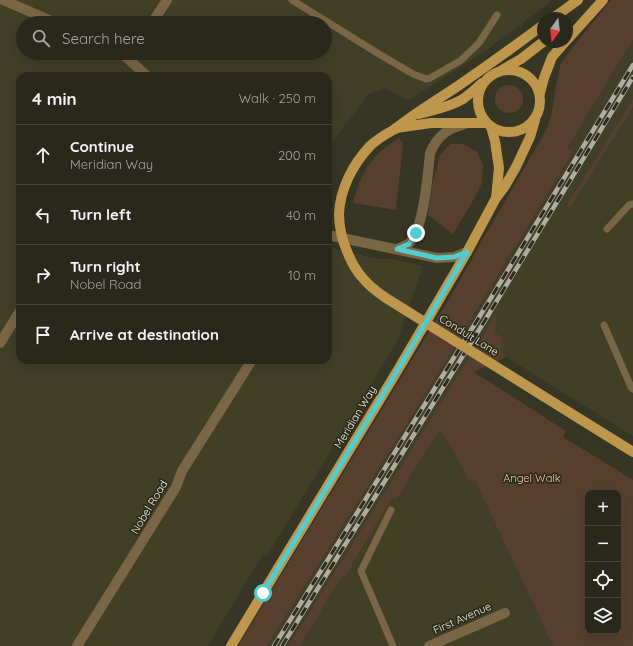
<!DOCTYPE html>
<html lang="en">
<head>
<meta charset="utf-8">
<style>
  :root { --surface:#29281b; --page:#313024; --text:#f1f3f6; --muted:#a5a6a3; --line:#45443a }
  body { margin:0; font-family:Quicksand,sans-serif; background:var(--page); color:var(--text) }
  .controls { position:absolute; right:12px; bottom:12px; display:grid; overflow:hidden; border-radius:8px; box-shadow:0 4px 16px #0002 }
  .controls button { width:36px; height:36px; display:grid; place-items:center; padding:0; border:0; border-bottom:1px solid var(--line); background:var(--surface); color:var(--text); font:20px sans-serif }
  .compass { position:absolute; left:537px; top:12px; width:36px; height:36px; border-radius:50%; background:var(--surface); box-shadow:0 4px 16px #0002; rotate:195deg }
  .stop { position:absolute; width:12px; height:12px; margin:-9px; border:3px solid #52cdcf; border-radius:50%; background:#fff }
  .stop.end { background:#52cdcf; border-color:#fff; box-shadow:0 1px 4px #0008 }
  .list { margin:0; padding:0; list-style:none }
  h2 { display:flex; justify-content:space-between; align-items:center; height:52px; margin:0; padding:0 16px; font-size:17px }
  h2 small { font-size:13px; font-weight:400; color:var(--muted) }
  .list li { display:grid; grid-template-columns:26px 1fr auto; gap:12px; align-items:center; box-sizing:border-box; height:60px; padding:0 16px; border-top:1px solid var(--line) }
  .list b { display:block; font-size:15px; white-space:nowrap }
  .list p { margin:0; font-size:13px; white-space:nowrap; color:var(--muted) }
  .list em { font-size:13px; font-style:normal; color:var(--muted) }
  .icon { flex:none; width:22px; height:22px; fill:none; stroke:currentColor; stroke-width:2; stroke-linecap:round; stroke-linejoin:round }
  .map { position:relative; flex:none; width:633px; height:646px; overflow:hidden }
  .search { position:absolute; background:var(--surface); box-shadow:0 4px 16px #0002; left:16px; top:16px; width:316px; height:44px; display:flex; align-items:center; gap:10px; box-sizing:border-box; padding:0 14px; border-radius:22px; color:var(--muted); font-size:15px }
  .panel { position:absolute; background:var(--surface); box-shadow:0 4px 16px #0002; left:16px; top:72px; width:316px; height:292px; border-radius:12px }
  .map>svg:first-child { display:block }
  .built { fill:#423f27; fill-rule:evenodd }
  .green { fill:#56402d; fill-rule:evenodd }
  .lines { fill:none; stroke-linecap:round; stroke-linejoin:round }
  .service { stroke:#7a6645; stroke-width:7 }
  .minor { stroke:#7a6645; stroke-width:10 }
  .primary { stroke:#be974d; stroke-width:10 }
  .rail-casing { stroke:#aeada0; stroke-width:4.5 }
  .rail { stroke:#2d2b1a; stroke-width:3; stroke-dasharray:9; stroke-linecap:butt }
  .primary-bridge { stroke:#be974d; stroke-width:10 }
  .route { stroke:#52cdcf; stroke-width:5 }
  .labels { text-anchor:middle; stroke-width:3.5; stroke-linejoin:round; paint-order:stroke }
  .street-label { font-size:11px; fill:#efeee4; stroke:#2d2b1a }
  .park-label { font-size:11px; fill:#facba4; stroke:#2d2b1a }
</style>
</head>
<body>
<div class="map">
<svg width="633" height="646" viewBox="0 0 633 646">
  <rect width="100%" height="100%" fill="#373524"/>
  <g class="built">
    <path d="M0,0H551L549,3L485,51L408,101L385,88L369,94L328,147V76H20V360H328V247L377,259H393L423,266L397,342L267,556L263,554L208,646H0ZM23,23H325V53H23Z"/>
    <polygon points="633,40 633,99 566,206 570,208 633,107 633,436 506,357 501,351 501,342 495,333 495,315 437,409 288,646 267,646 422,400 573,152 567,148"/>
    <polygon points="439,429 442,432 470,481 475,479 553,646 300,646 342,575 345,577 392,498 396,500"/>
  </g>
  <g class="green">
    <polygon points="611,0 633,0 633,40 567,148 573,152 422,400 267,646 238,646 455,289 479,246 544,134 548,126 551,116 556,86 561,63 576,43"/>
    <circle cx="509" cy="99" r="14"/>
    <polygon points="633,99 633,107 570,208 566,206"/>
    <path d="M399,138L403,144L396,210L353,203C361,172 371,155 399,138Z"/>
    <polygon points="450,144 463,144 477,152 483,166 482,183 474,199 453,234 428,215 432,185 440,155"/>
    <path d="M496,314L495,333L503,338L501,342L505,345L501,351L506,357L474,372L566,431L563,437L633,480V646H553L475,480L470,482L442,432L439,430L396,500L392,498L345,577L342,576L300,646H288L437,409ZM588,493H618V631H588Z"/>
  </g>
  <g class="lines">
    <g class="service">
      <polyline points="292,0 379,54 413,74 426,79 430,78 460,61 479,43 497,15"/>
      <polyline points="607,229 629,205 633,204"/>
      <polyline points="604,325 631,387 633,389"/>
      <polyline points="391,510 361,571 393,646"/>
    </g>
    <g class="minor">
      <polyline points="3,0 56,23"/>
      <polyline points="152,23 167,0"/>
      <polyline points="119,53 126,57 147,76"/>
      <polyline points="328,235 437,258 454,257 467,252"/>
      <path d="M397,249C400,248 405,246 408,244C424,232 428,173 430,153C438,135 447,129 465,124"/>
      <polyline points="0,343 20,311"/>
      <polyline points="77,646 176,487 182,471 252,360"/>
      <polyline points="429,646 505,613"/>
    </g>
    <g class="primary">
      <polyline points="553,18 578,0"/>
      <polyline points="567,40 603,0"/>
      <circle cx="509" cy="101" r="31"/>
      <polyline points="502,70 521,59 543,42"/>
      <polyline points="540,93 544,78 552,57 565,42"/>
      <path d="M419,114C433,110 450,107 463,99C470,94 476,89 482,83"/>
      <polyline points="491,127 495,141 499,168 496,198"/>
      <polyline points="396,128 431,123 486,123"/>
      <path d="M395,129C415,113 437,100 458,86C487,66 515,46 543,25"/>
      <polyline points="543,396 633,452"/>
      <polyline points="231,646 399,368 467,252 496,198 505,186 516,167 530,137 535,120"/>
    </g>
    <defs>
      <g id="rail">
        <polyline points="274,646 478,319 633,65"/>
        <polyline points="282,646 484,322 633,77"/>
      </g>
    </defs>
    <use href="#rail" class="rail-casing"/>
    <use href="#rail" class="rail"/>
    <path class="primary-bridge" d="M395,129C386,134 377,139 370,146C353,164 340,189 339,214C339,229 343,243 349,256C352,263 356,270 361,276C368,285 377,292 386,298L543,396"/>
  </g>
  <g class="lines">
    <polyline class="route" points="263,593 399,368 467,252 454,257 437,258 397,249 409,244 416,233"/>
  </g>
  <g class="labels">
    <g class="street-label">
      <text transform="translate(469 335) rotate(32)" y="4">Conduit Lane</text>
      <text transform="translate(355 417) rotate(-59)" y="4">Meridian Way</text>
      <text transform="translate(149 507) rotate(-59)" y="4">Nobel Road</text>
      <text transform="translate(462 618) rotate(-24)" y="4">First Avenue</text>
    </g>
    <g class="park-label">
      <text x="532" y="482">Angel Walk</text>
    </g>
  </g>
</svg>
<div class="controls">
<button>+</button>
<button>−</button>
<button><svg class="icon" aria-label="locate" viewBox="0 0 24 24"><circle cx="12" cy="12" r="6"/><path d="M12 2v4M12 18v4M2 12h4M18 12h4"/></svg></button>
<button><svg class="icon" aria-label="layers" viewBox="0 0 24 24"><path d="M12 4l9 5-9 5-9-5zM3 14l9 5 9-5"/></svg></button>
</div>
<svg class="compass" viewBox="-18 -18 36 36"><path d="M0-13l5 13h-10z" fill="#e53935"/><path d="M0 13l5-13h-10z" fill="#a5a6a3"/></svg>
<div class="stop" style="left:263px;top:593px"></div>
<div class="stop end" style="left:416px;top:233px"></div>
<div class="search"><svg class="icon" aria-label="search" viewBox="0 0 24 24"><circle cx="10" cy="10" r="6"/><path d="M15 15l6 6"/></svg>Search here</div>
<section class="panel">
<h2>4 min<small>Walk · 250 m</small></h2>
<ul class="list">
<li><svg class="icon" aria-label="ahead" viewBox="0 0 24 24"><path d="M12 20V5M6 11l6-6 6 6"/></svg><div><b>Continue</b><p>Meridian Way</p></div><em>200 m</em></li>
<li><svg class="icon" aria-label="left" viewBox="0 0 24 24"><path d="M17 20v-9H6M10 6l-5 5 5 5"/></svg><div><b>Turn left</b></div><em>40 m</em></li>
<li><svg class="icon" aria-label="right" viewBox="0 0 24 24"><path d="M7 20v-9h11M14 6l5 5-5 5"/></svg><div><b>Turn right</b><p>Nobel Road</p></div><em>10 m</em></li>
<li><svg class="icon" aria-label="arrive" viewBox="0 0 24 24"><path d="M6 21V4h12l-3 4 3 4H6"/></svg><div><b>Arrive at destination</b></div></li>
</ul>
</section>
</div>
</body>
</html>
